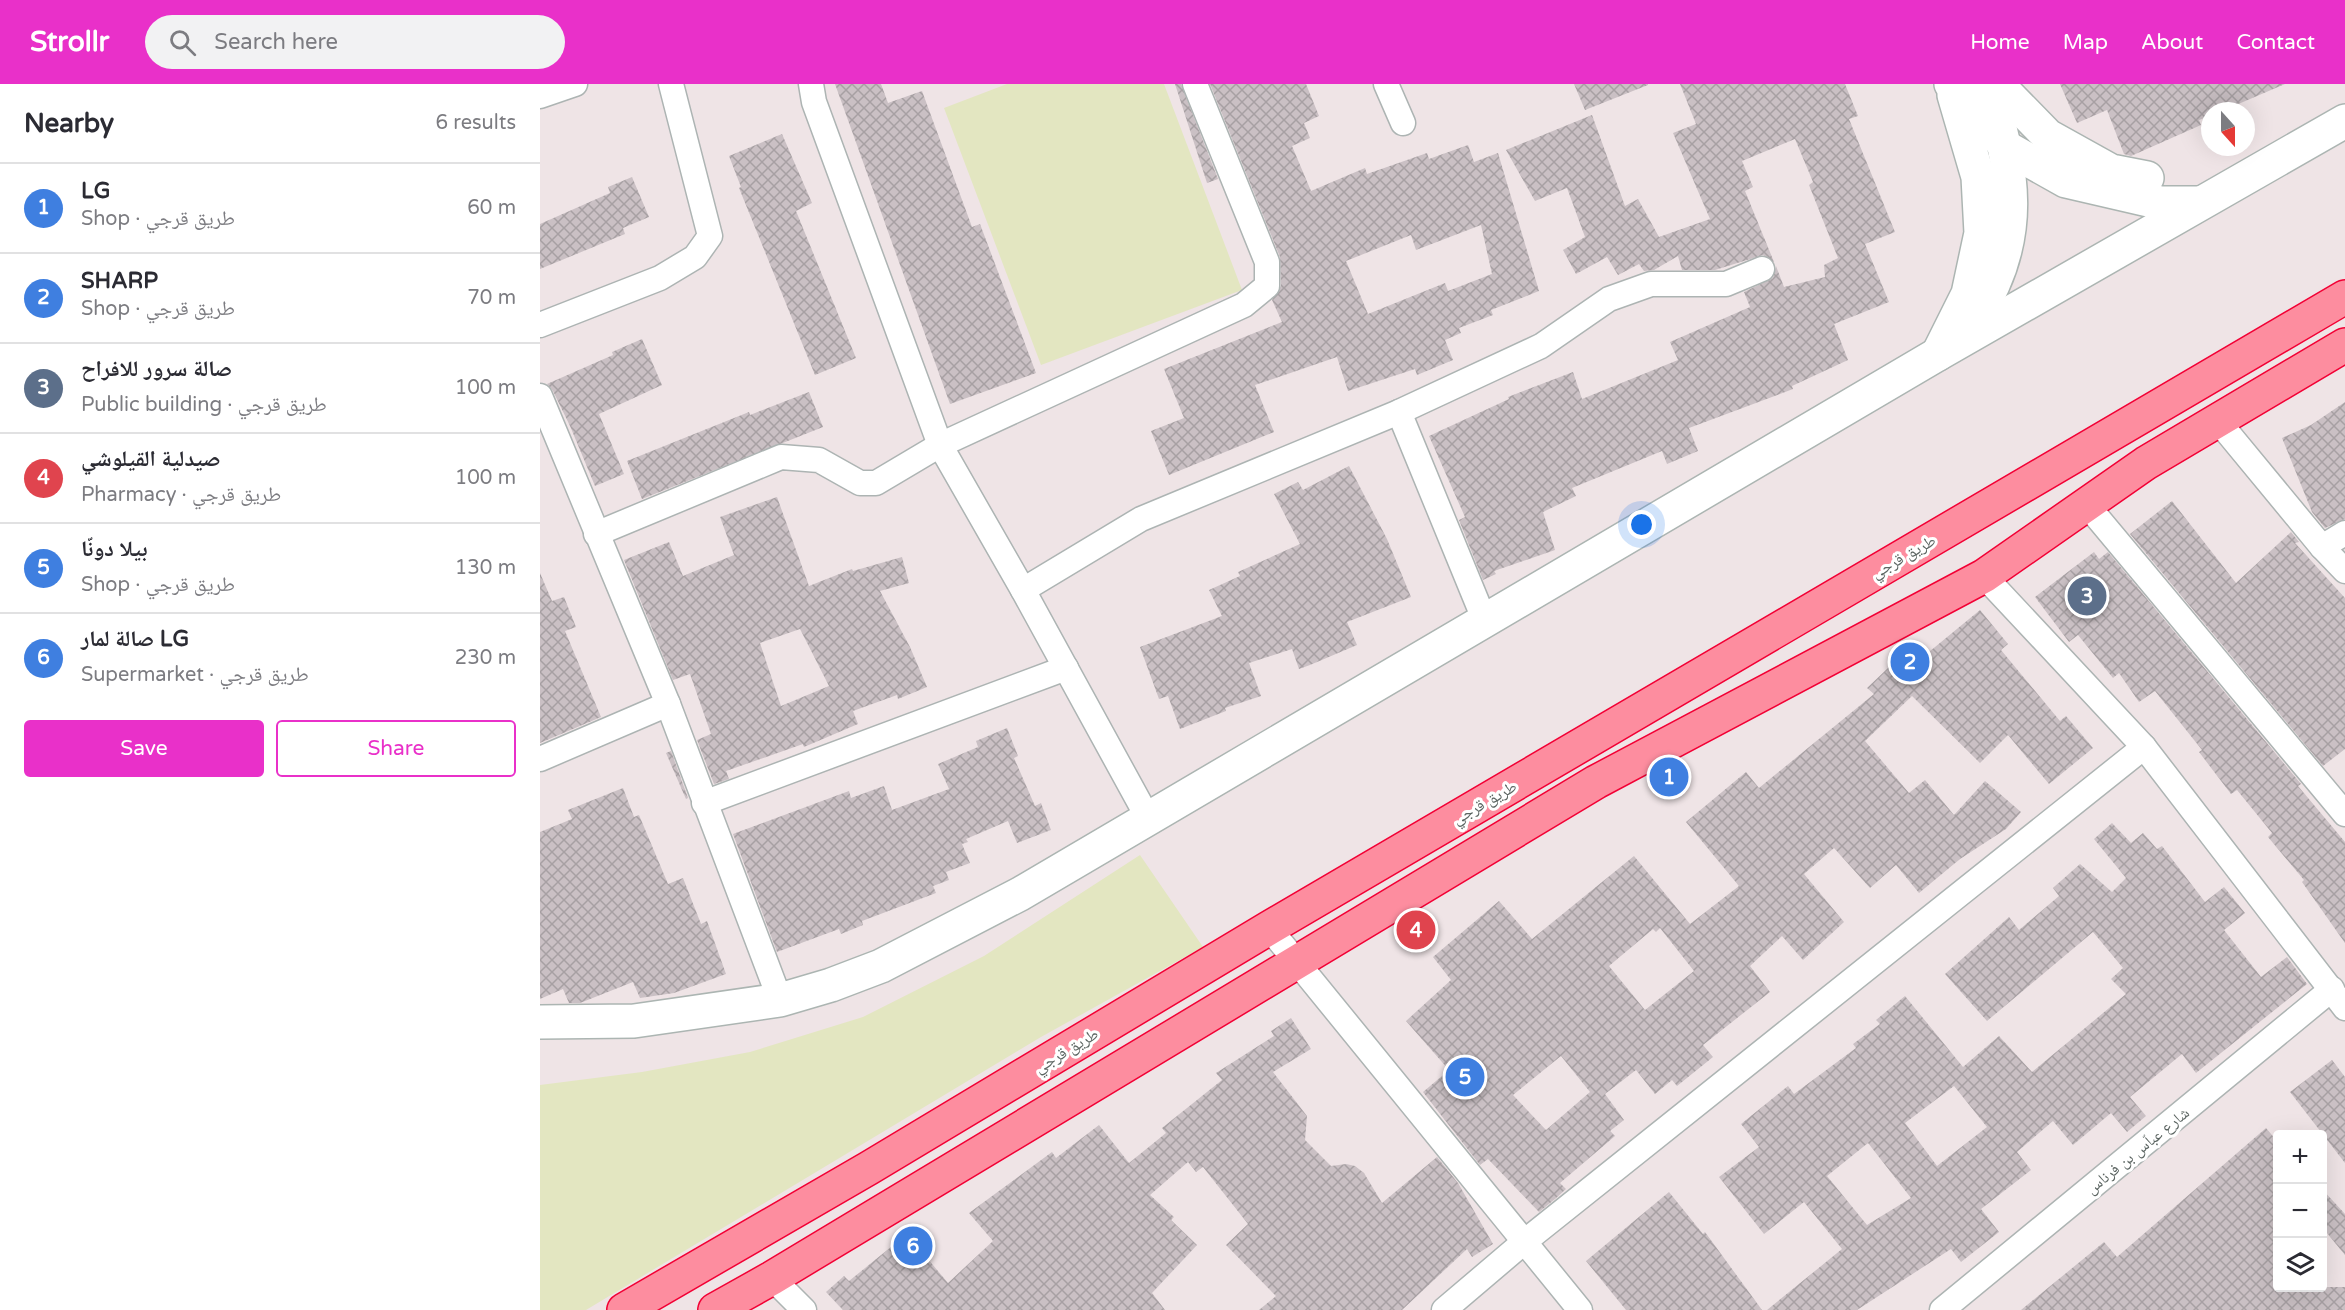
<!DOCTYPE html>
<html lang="en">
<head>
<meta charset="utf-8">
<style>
  :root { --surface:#fff; --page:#f2f2f3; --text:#2b2b33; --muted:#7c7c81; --line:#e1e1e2; --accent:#e930c9 }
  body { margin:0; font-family:"Varela Round","Noto Naskh Arabic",sans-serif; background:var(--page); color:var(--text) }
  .controls { position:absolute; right:18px; bottom:18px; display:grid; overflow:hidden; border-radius:6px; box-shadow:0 6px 24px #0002 }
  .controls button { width:54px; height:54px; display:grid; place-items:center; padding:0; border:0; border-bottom:2px solid var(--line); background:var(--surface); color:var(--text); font:30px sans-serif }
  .compass { position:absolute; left:1661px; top:18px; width:54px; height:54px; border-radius:50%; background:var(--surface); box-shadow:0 6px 24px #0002; rotate:159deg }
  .you { position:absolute; left:1102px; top:441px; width:21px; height:21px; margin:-15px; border:4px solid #fff; border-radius:50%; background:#1a73e8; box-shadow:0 0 0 9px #1a73e833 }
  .badge { display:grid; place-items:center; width:39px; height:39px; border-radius:50%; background:var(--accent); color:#fff; font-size:20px; font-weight:700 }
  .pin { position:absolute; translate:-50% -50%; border:3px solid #fff; box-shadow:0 2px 6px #0006 }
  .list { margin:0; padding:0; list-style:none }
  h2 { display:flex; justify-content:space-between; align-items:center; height:78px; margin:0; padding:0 24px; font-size:26px }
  h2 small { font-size:20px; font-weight:400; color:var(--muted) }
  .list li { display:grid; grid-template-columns:39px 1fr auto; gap:18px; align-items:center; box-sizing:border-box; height:90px; padding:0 24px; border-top:2px solid var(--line) }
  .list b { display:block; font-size:22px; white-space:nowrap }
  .list p { margin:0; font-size:20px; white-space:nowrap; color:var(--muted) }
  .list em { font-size:20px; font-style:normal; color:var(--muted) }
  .actions { display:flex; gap:12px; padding:18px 24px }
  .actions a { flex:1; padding:14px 0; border:2px solid var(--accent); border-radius:6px; text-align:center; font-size:21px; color:var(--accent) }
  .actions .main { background:var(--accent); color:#fff }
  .icon { flex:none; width:33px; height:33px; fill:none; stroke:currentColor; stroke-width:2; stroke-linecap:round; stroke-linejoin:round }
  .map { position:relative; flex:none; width:1805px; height:1226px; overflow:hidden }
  header { display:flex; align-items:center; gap:36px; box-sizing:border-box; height:84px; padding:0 30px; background:var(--accent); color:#fff }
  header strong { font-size:28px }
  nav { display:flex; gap:33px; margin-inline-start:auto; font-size:21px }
  .search { width:420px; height:54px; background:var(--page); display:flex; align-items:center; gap:15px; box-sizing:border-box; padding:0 21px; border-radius:33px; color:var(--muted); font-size:22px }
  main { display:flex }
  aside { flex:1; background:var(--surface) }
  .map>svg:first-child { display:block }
  .green { fill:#e3e6c1 }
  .building { fill:url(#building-cross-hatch); fill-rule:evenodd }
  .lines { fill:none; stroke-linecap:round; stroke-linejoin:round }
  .street-casing { stroke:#adb4b3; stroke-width:27 }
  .secondary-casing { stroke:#acb5b2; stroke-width:36 }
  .highway-casing { stroke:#f20135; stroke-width:36 }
  .street { stroke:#fff; stroke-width:24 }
  .secondary { stroke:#fff; stroke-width:33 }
  .highway { stroke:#fd8d9f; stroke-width:33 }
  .labels { text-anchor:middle; stroke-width:6; stroke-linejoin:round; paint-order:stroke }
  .street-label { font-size:16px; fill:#5c6562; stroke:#fff }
</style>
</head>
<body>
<header>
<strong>Strollr</strong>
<div class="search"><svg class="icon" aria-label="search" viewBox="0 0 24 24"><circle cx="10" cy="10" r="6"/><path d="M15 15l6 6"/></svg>Search here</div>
<nav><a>Home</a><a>Map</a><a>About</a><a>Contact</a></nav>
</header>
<main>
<aside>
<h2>Nearby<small>6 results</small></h2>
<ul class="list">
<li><span class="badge" style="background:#3f7fe0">1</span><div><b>LG</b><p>Shop · طريق قرجي</p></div><em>60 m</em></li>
<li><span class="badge" style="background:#3f7fe0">2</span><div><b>SHARP</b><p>Shop · طريق قرجي</p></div><em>70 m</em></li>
<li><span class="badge" style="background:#5c6f8a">3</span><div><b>صالة سرور للافراح</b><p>Public building · طريق قرجي</p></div><em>100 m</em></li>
<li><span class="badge" style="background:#e0444e">4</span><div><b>صيدلية القيلوشي</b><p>Pharmacy · طريق قرجي</p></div><em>100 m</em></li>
<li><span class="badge" style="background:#3f7fe0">5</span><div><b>بيلا دونّا</b><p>Shop · طريق قرجي</p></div><em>130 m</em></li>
<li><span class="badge" style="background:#3f7fe0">6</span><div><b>صالة لمار LG</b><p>Supermarket · طريق قرجي</p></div><em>230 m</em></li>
</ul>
<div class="actions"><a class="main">Save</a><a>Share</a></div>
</aside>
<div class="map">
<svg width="1805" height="1226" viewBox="0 0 1805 1226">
  <defs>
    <pattern id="building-cross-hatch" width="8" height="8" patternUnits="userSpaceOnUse" patternTransform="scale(1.5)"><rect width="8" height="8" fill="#cac0c4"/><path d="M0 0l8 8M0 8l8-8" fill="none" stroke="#a7a0a3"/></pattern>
  </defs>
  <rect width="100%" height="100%" fill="#efe4e6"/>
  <g class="green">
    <polygon points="467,0 624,0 702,206 501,281 404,24"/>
    <polygon points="600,771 663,863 501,953 46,1226 0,1226 0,1001 102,988 210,968 323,933 444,872"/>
  </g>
  <g class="building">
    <polygon points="295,0 341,0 348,19 382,7 432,143 440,140 496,289 410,320"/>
    <polygon points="635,0 641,0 678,95 667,99"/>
    <path d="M670,0H766L779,32L764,39L770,54L752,62L771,107L825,84L827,90L887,69L889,75L928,61L934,78L958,69L999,207L951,226L953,231L919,244L921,249L905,256L913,276L877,291L875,285L808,307L797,273L715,301L734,348L629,391L611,347L644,334L624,285L742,238L732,216L741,202L740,173ZM941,141L952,190L908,207L905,199L828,230L806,177L871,151L876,166Z"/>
    <polygon points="1034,0 1108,0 1108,1 1045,26"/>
    <polygon points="1140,0 1305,0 1318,32 1309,35 1355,148 1325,160 1349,218 1294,240 1308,276 1252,302 1253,305 1149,344 1158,367 1127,380 1122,367 1032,404 1036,412 1003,428 1015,466 954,487 956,490 943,496 919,436 925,433 889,352 969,315 968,313 1033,288 1042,315 1138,276 1130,258 1210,223 1204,208 1233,194 1236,182 1244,203 1285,193 1284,181 1298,174 1269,101 1273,98 1255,55 1202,77 1213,103 1205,107 1234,178 1223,171 1175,186 1142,186 1138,172 1114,186 1104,187 1099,180 1078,191 1067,173 1036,190 1023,166 1045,153 1027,104 995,117 966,66 1052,31 1085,122 1098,115 1119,153 1170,135 1133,49 1156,40"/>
    <polygon points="1520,0 1745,0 1682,27 1670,27 1670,32 1659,36 1661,41 1591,72 1584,70 1567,26 1537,39"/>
    <polygon points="242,50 272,119 256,127 316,274 275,291 199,104 201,103 189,72"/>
    <polygon points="92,93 109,133 83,144 85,150 0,185 0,140 70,109 68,103"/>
    <polygon points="102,255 122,301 59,330 84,390 55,402 30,342 13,307 7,300 73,271 72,268"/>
    <polygon points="269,308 283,343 102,415 87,377 209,328 210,331"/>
    <polygon points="1805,318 1805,435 1785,444 1772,428 1742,354 1771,341"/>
    <polygon points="809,382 847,455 871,513 807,538 817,561 770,581 759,585 752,565 709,579 721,612 685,624 686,627 640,645 628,612 619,615 600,563 682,532 669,506 700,492 698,488 760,460 734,410 758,398 763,406"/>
    <path d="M237,413L269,502L312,485L313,487L362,473L369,499L340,507L370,563L387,603L358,615L357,611L313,627L318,640L264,663L263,660L186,687L189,695L174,700L157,656L171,650L150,590L133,596L84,476L129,458L143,492L194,471L180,433ZM260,545L289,602L241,622L220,559Z"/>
    <polygon points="1632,417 1696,499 1751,448 1759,458 1755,459 1805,514 1805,665 1783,682 1590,450"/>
    <polygon points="1554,468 1559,475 1568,468 1761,700 1758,702 1805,758 1805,859 1762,798 1764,796 1728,753 1732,749 1697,706 1691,710 1659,668 1662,666 1615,607 1599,618 1579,589 1573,594 1538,551 1529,558 1495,513"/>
    <polygon points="0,489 12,517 24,513 36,543 25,547 61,633 0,659"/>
    <path d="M1440,526L1468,560L1461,566L1520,637L1526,632L1553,664L1509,700L1468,651L1440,679L1372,612L1325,657L1369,709L1385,696L1414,731L1445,697L1481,728L1466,745L1420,775L1379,809L1356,781L1330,804L1294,764L1264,790L1304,838L1263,876L1242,852L1210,882L1230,908L1163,961L1173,973L1137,1002L1132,996L1115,1010L1096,986L1065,1010L1084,1036L1070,1047L1075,1052L1020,1099L1026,1105L1015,1115L999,1128L948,1075L940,1081L883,1008L909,986L866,937L911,896L893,873L959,817L992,855L1094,772L1150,840L1199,802L1146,738L1206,688L1219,704L1334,610L1327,604L1367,566L1378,577ZM1120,844L1154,887L1105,926L1069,882L1113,845L1116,848ZM1021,972L1050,1008L1006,1046L973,1011Z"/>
    <polygon points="467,644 478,672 474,674 495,722 501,719 511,746 477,759 468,737 426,755 428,758 422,760 430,779 406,788 409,796 393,802 396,809 322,837 323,841 301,850 299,845 237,868 193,750 309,707 311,714 344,702 352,726 409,705 398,680 438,663 436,657"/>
    <polygon points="131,667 148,714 146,715 126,669"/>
    <polygon points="83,704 94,733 99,731 128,800 143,794 161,840 167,837 186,890 134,909 100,914 93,898 40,919 29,919 23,905 0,915 0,748 32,735 28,726"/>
    <path d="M1572,739L1591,759L1603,749L1617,765L1622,762L1665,818L1684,803L1705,829L1684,846L1721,893L1747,873L1767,900L1656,989L1642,970L1590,1013L1606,1032L1587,1048L1571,1029L1533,1061L1513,1037L1477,1068L1491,1086L1441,1125L1459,1148L1421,1178L1411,1165L1317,1226H1227L1302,1165L1264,1118L1224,1150L1179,1093L1219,1063L1201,1040L1248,1002L1254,1010L1316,964L1313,960L1340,940L1336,936L1365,912L1423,983L1459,952L1492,988L1586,910L1571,895L1583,884L1553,848L1447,937L1405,890L1469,833L1479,846L1519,812L1513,804L1540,780L1572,808L1586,794L1554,755ZM1414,1002L1447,1043L1397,1082L1365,1039ZM1328,1059L1371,1114L1327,1141L1287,1092Z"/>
    <polygon points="751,934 771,965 733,988 767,1032 765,1056 791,1082 806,1080 815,1082 824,1089 842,1119 897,1073 918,1099 953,1160 932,1173 927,1165 862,1226 719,1226 736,1212 686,1161 708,1140 663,1083 656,1088 648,1078 610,1111 634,1133 631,1136 657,1161 612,1209 625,1226 303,1226 286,1208 304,1192 309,1197 367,1150 408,1199 453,1157 429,1129 512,1068 516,1074 559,1041 589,1079 626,1049 622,1044 682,996 676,989 734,952 731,947"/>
    <polygon points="1792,976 1805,993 1805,1079 1750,1008"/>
    <polygon points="1726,1044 1737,1057 1737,1203 1805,1203 1805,1226 1481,1226 1564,1158 1577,1173"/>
    <polygon points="1782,1105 1805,1130 1805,1171 1782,1143"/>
    <polygon points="1129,1108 1163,1150 1165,1148 1222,1226 1086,1226 1046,1177"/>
  </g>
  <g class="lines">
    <defs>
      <g id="street">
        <polyline points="271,0 274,18 400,361 483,506 608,734"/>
        <polyline points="846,0 863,39"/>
        <polyline points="0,12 35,0"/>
        <polyline points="0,241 120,194 155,173 170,152 131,0"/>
        <polyline points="0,312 128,620 240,916"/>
        <polyline points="859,328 944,535"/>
        <polyline points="1678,337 1782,463 1805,487"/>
        <polyline points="1547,421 1805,730"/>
        <polyline points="56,450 241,373 279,376 320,399 336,399 400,361 704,221 727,202 727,178 655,0"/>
        <polyline points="1782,463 1805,449"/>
        <polyline points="1444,492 1604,663 1805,924"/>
        <polyline points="483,506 601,435 859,328 1001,262 1069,215 1111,200 1186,200 1222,185"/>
        <polyline points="0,675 128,620"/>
        <polyline points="164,719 526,584"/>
        <polyline points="729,844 1040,1226"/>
        <polyline points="232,1194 264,1226"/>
        <polyline points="904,1226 984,1158 1604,663"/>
        <polyline points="1402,1226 1792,905"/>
      </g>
      <g id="secondary">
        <polyline points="1411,0 1467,64 1526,97 1621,119 1660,119"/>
        <polyline points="1457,0 1508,52 1571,87 1607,94"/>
        <path d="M1434,235C1488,154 1473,86 1448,0"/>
        <polyline points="1398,270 1428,210 1441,149 1438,93 1414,11"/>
        <polyline points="0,938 94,937 240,916 291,901 341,882 480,810 1398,270 1805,37"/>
      </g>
      <g id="highway">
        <polyline points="84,1226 329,1084 729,844 1805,213"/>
        <polyline points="175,1226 232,1194 1056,698 1444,492 1606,379 1805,261"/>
      </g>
    </defs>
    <use href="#street" class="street-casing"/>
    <use href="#secondary" class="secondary-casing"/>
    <use href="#highway" class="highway-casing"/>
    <use href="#street" class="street"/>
    <use href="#secondary" class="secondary"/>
    <use href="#highway" class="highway"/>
  </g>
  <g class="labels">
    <g class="street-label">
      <text transform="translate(1363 472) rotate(-30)" y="6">طريق قرجي</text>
      <text transform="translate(944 718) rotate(-30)" y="6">طريق قرجي</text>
      <text transform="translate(526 966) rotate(-31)" y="6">طريق قرجي</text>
      <text transform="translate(1597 1066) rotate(-39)" y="6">شارع عباّس بن فرناس</text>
    </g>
  </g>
</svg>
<div class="controls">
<button>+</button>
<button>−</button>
<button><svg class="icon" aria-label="layers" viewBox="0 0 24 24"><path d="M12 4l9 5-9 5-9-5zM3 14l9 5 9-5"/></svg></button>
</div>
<svg class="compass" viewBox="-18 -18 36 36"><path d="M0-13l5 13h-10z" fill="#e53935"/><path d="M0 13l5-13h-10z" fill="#7c7c81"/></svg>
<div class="you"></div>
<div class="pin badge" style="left:1129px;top:693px;background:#3f7fe0">1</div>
<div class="pin badge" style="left:1370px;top:578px;background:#3f7fe0">2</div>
<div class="pin badge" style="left:1547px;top:512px;background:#5c6f8a">3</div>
<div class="pin badge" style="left:876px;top:846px;background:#e0444e">4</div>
<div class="pin badge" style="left:925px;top:993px;background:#3f7fe0">5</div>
<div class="pin badge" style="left:373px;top:1162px;background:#3f7fe0">6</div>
</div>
</main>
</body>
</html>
